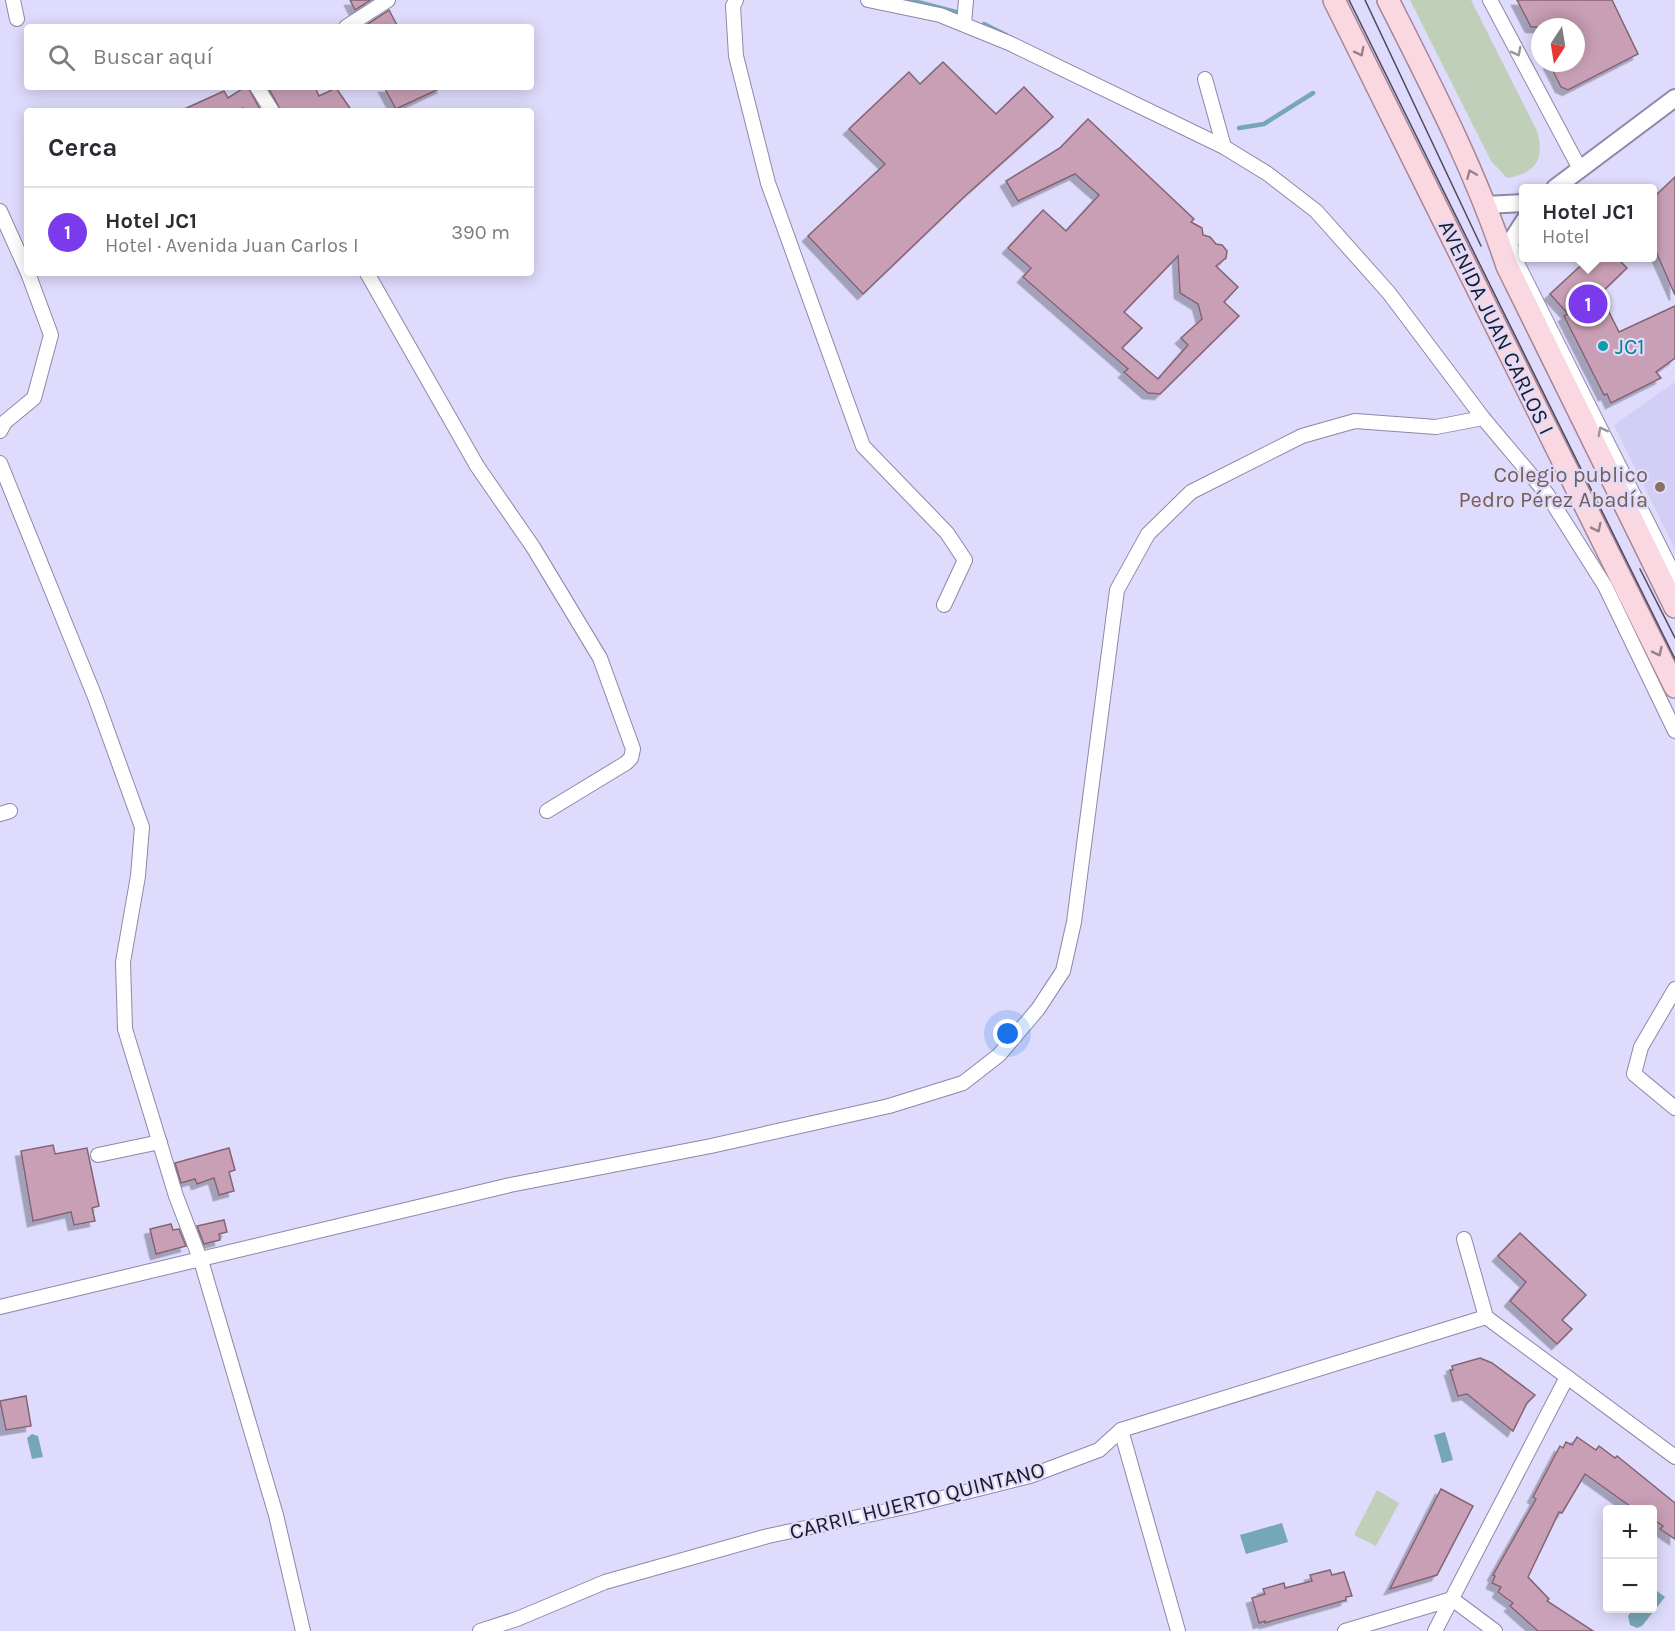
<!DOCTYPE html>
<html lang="es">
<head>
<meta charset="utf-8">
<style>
  :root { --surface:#fff; --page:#f2f2f3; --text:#2b2b33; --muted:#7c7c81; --line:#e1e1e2; --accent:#7c3aed }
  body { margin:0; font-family:Karla,sans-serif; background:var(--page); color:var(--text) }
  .controls { position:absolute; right:18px; bottom:18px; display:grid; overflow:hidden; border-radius:6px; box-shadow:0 3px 15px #0003 }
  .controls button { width:54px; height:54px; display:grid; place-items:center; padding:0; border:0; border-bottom:2px solid var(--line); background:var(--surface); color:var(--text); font:30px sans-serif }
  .compass { position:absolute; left:1531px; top:18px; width:54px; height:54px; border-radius:50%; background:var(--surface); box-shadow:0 3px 15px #0003; rotate:192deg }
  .you { position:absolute; left:1008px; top:1034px; width:21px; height:21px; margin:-15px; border:4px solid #fff; border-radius:50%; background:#1a73e8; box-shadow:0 0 0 9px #1a73e833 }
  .badge { display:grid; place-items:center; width:39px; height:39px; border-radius:50%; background:var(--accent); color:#fff; font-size:20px; font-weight:700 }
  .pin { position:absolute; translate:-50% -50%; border:3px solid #fff; box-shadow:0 2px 6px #0006 }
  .popup { position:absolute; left:1519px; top:184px; width:138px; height:78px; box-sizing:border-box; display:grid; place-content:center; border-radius:6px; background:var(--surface); filter:drop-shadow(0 2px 4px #0005); font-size:20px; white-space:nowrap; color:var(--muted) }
  .popup b { font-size:22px; color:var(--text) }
  .popup::after { content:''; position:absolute; left:50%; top:100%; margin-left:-12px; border:12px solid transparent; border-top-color:var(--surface) }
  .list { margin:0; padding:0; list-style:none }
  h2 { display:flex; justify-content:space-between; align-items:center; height:78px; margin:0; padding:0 24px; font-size:26px }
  h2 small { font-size:20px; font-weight:400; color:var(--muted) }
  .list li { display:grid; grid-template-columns:39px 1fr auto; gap:18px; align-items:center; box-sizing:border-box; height:90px; padding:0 24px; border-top:2px solid var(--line) }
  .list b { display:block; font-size:22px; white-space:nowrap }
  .list p { margin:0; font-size:20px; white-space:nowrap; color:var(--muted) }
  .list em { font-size:20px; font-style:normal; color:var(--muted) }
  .icon { flex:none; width:33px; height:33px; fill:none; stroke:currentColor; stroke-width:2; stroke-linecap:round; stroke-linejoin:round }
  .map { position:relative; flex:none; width:1675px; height:1631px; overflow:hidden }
  .search { position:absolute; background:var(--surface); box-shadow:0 3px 15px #0003; left:24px; top:24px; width:510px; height:66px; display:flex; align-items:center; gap:15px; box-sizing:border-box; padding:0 21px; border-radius:6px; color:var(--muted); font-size:22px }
  .panel { position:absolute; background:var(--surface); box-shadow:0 3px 15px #0003; left:24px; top:108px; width:510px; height:168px; border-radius:6px }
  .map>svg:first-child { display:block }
  .built { fill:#d2cef6 }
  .green { fill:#c0d0b8 }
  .water { fill:#76a7b8 }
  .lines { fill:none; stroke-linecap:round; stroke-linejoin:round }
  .stream { stroke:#76a7b8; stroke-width:4.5 }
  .building { fill:#c99fb5; stroke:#836474; stroke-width:1.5; fill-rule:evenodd; filter:url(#shadow) }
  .minor-casing { stroke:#8c88a7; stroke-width:16 }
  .tertiary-casing { stroke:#8c88a7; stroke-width:20 }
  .primary-casing { stroke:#a98593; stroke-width:24 }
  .minor { stroke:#fff; stroke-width:14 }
  .tertiary { stroke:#fff; stroke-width:16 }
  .primary { stroke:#fad8e1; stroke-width:21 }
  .tram { stroke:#4b495a; stroke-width:1.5 }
  .oneway { stroke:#96828d }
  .oneway2 { stroke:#98989d }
  .culture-dot { fill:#0f9aa8; stroke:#dedbfc; stroke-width:2 }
  .education-dot { fill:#8d6e63; stroke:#dedbfc; stroke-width:2 }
  .labels { text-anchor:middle; stroke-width:4.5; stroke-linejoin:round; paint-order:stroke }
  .street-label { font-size:22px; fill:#1b1a26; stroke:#dedbfc }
  .culture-label { font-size:22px; fill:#0d838f; stroke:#dedbfc; text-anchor:start }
  .education-label { font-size:22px; fill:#785e54; stroke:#dedbfc; text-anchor:end }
</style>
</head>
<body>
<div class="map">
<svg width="1675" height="1631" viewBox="0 0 1675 1631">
  <defs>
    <filter id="shadow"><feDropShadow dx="-5.5" dy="5.5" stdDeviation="0" flood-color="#0004"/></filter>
  </defs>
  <rect width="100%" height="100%" fill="#dedbfc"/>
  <polygon class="built" points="1675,382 1675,549 1614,425"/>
  <g class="green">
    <path d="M1410,0H1471L1537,131C1545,159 1536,173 1507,178L1491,161Z"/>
    <polygon points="1377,1490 1399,1503 1376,1546 1354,1535"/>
  </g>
  <g class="water">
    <polygon points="1445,1432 1453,1460 1442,1463 1434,1435"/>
    <polygon points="32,1434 38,1436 43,1457 32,1459 27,1438"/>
    <polygon points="1282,1523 1288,1542 1246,1554 1240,1535"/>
    <polygon points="1653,1588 1665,1597 1642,1626 1637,1628 1630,1625 1628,1616 1633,1609 1652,1608"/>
  </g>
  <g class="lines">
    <g class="stream">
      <polyline points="910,0 956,12"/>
      <polyline points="984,24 1006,35"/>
      <polyline points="1239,128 1264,124 1313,93"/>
    </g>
  </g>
  <g class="building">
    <polygon points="350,0 371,0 355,10"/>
    <polygon points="1517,0 1612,0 1638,54 1568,90 1561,87 1549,63 1576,63 1576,27 1531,27"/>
    <polygon points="389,10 398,27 363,27"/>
    <polygon points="943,62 996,114 1024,87 1053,117 964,197 863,294 808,236 885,164 849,129 909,72 920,84"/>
    <polygon points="245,87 248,87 261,111 245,111 243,108 235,111 180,111 224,91 228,98"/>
    <polygon points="268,87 315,87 319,96 336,88 352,111 281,111"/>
    <polygon points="384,87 443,87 396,109"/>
    <path d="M1088,119L1194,219L1191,222L1202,228L1203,235L1210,237L1216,244L1222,245L1227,251L1226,258L1216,266L1238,287L1224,302L1239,316L1160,394L1148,393L1124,372L1128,369L1023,277L1031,268L1008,248L1043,210L1066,231L1099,195L1075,174L1018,201L1006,181L1060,148ZM1178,256L1180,293L1198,304L1202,319L1181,338L1188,345L1158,379L1122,348L1142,328L1124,312Z"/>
    <polygon points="1675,177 1675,295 1653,245 1653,198"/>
    <polygon points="1589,258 1617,258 1627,268 1600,294 1619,332 1675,306 1675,358 1656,372 1661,378 1611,403 1607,394 1604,395 1564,316 1568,314 1550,294"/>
    <polygon points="53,1145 55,1154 87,1148 99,1206 92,1208 95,1221 74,1225 71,1212 33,1221 21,1151"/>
    <polygon points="229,1148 235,1170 229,1172 234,1191 219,1195 214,1178 197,1184 195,1179 181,1183 175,1163"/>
    <polygon points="224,1220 227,1232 219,1234 220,1240 204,1244 197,1226"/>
    <polygon points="171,1224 173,1230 179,1229 186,1246 156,1254 150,1229"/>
    <polygon points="1520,1233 1586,1295 1562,1320 1572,1329 1557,1344 1510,1301 1526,1282 1498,1256"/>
    <polygon points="1480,1358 1492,1363 1535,1395 1527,1403 1513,1431 1467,1394 1458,1396 1450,1370 1453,1370 1452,1366"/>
    <polygon points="26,1396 31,1426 6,1430 0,1401"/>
    <polygon points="1577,1437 1596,1450 1599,1446 1615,1458 1617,1456 1675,1503 1675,1539 1660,1529 1663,1526 1653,1519 1653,1509 1634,1509 1585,1474 1562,1513 1559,1512 1528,1577 1549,1599 1547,1601 1593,1631 1538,1631 1510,1606 1513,1603 1498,1592 1501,1587 1492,1583 1495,1576 1493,1575 1536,1499 1533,1497 1560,1446 1563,1448 1566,1442 1572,1445"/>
    <polygon points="1441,1489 1473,1506 1437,1575 1390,1589"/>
    <polygon points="1330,1570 1332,1575 1344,1572 1352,1596 1346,1597 1346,1600 1265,1623 1265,1621 1259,1623 1252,1598 1265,1594 1263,1589 1284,1583 1285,1588 1312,1581 1310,1575"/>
  </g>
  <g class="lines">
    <defs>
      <g id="minor">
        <polyline points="13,0 17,19"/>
        <polyline points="736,0 733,6 736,56 768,183 863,446 947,533 965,560 944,605"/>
        <polyline points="868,0 940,15 1009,43 1224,147 1268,174 1316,211 1389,293 1483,418 1547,494 1605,586 1675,731"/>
        <polyline points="1490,0 1580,169"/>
        <polyline points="964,24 966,0"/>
        <polyline points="346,27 388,0"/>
        <polyline points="1205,79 1224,147"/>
        <polyline points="257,87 272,111"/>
        <polyline points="0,211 27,271"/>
        <polyline points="1510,243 1518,265 1675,577"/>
        <polyline points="367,273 477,466 533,547 600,658 633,749 631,758 626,763 547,811"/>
        <polyline points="0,431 5,422 34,398 51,335 28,273"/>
        <polyline points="0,463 95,697 142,827 138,876 123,962 125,1029 176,1196 202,1264 276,1515 303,1631"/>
        <polyline points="0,814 10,811"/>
        <polyline points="1675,989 1641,1047 1634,1074 1675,1108"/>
        <polyline points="98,1155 160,1142"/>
        <polyline points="1464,1239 1486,1317 1675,1457"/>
        <polyline points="0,1307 510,1185 711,1146 889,1106 963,1083 999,1055 1038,1009 1063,971 1074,922 1117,590 1148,534 1191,492 1302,436 1355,421 1436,427 1483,418"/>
        <polyline points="1121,1430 1178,1631"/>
        <polyline points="480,1631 517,1619 605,1582 768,1536 910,1506 1030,1476 1099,1450 1121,1430 1486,1317"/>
        <polyline points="1345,1631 1452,1599 1495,1631"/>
        <polyline points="1435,1631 1567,1377"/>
      </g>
      <g id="tertiary">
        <polyline points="1555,188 1675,98"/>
        <polyline points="1485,205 1524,203"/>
        <polyline points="1507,265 1510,243 1524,221"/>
      </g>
      <g id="primary">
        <polyline points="1334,0 1675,687"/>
        <path d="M1388,0C1432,87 1477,174 1507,266L1675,607"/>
      </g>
    </defs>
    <use href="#minor" class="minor-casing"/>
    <use href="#tertiary" class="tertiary-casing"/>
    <use href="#primary" class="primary-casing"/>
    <use href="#minor" class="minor"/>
    <use href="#tertiary" class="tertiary"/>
    <use href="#primary" class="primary"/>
    <g class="tram">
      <polyline points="1349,0 1675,659"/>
      <polyline points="1365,0 1481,246"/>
      <polyline points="1640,569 1675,638"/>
    </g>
  </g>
  <defs><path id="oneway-chevron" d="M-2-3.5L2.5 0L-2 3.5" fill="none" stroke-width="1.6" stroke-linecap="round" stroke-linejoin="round" transform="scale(1.5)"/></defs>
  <g class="oneway">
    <use href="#oneway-chevron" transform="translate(1360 52) rotate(63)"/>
    <use href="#oneway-chevron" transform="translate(1471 174) rotate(-113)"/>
    <use href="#oneway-chevron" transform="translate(1597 528) rotate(64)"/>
    <use href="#oneway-chevron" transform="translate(1658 652) rotate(64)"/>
  </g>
  <g class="oneway2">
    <use href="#oneway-chevron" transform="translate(1517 52) rotate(63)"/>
    <use href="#oneway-chevron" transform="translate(1602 431) rotate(-117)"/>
  </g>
  <circle class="culture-dot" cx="1603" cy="346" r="6"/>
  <circle class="education-dot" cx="1660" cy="487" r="6"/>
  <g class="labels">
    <g class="street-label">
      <text transform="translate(1497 327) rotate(64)" y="8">AVENIDA JUAN CARLOS I</text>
      <text transform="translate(917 1500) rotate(-14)" y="8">CARRIL HUERTO QUINTANO</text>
    </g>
    <g class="culture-label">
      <text x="1615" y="354">JC1</text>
    </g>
    <g class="education-label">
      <text x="1648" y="482">Colegio publico<tspan x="1648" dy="25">Pedro Pérez Abadía</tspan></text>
    </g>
  </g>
</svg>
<div class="controls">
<button>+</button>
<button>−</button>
</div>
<svg class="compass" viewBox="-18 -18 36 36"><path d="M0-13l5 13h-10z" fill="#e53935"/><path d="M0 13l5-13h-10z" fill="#7c7c81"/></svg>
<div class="you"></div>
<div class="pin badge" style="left:1588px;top:304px">1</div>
<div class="popup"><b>Hotel JC1</b>Hotel</div>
<div class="search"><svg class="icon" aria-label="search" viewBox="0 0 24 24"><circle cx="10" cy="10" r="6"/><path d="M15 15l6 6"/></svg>Buscar aquí</div>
<section class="panel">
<h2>Cerca<small></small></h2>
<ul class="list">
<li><span class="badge">1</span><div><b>Hotel JC1</b><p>Hotel · Avenida Juan Carlos I</p></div><em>390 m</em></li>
</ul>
</section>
</div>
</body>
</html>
